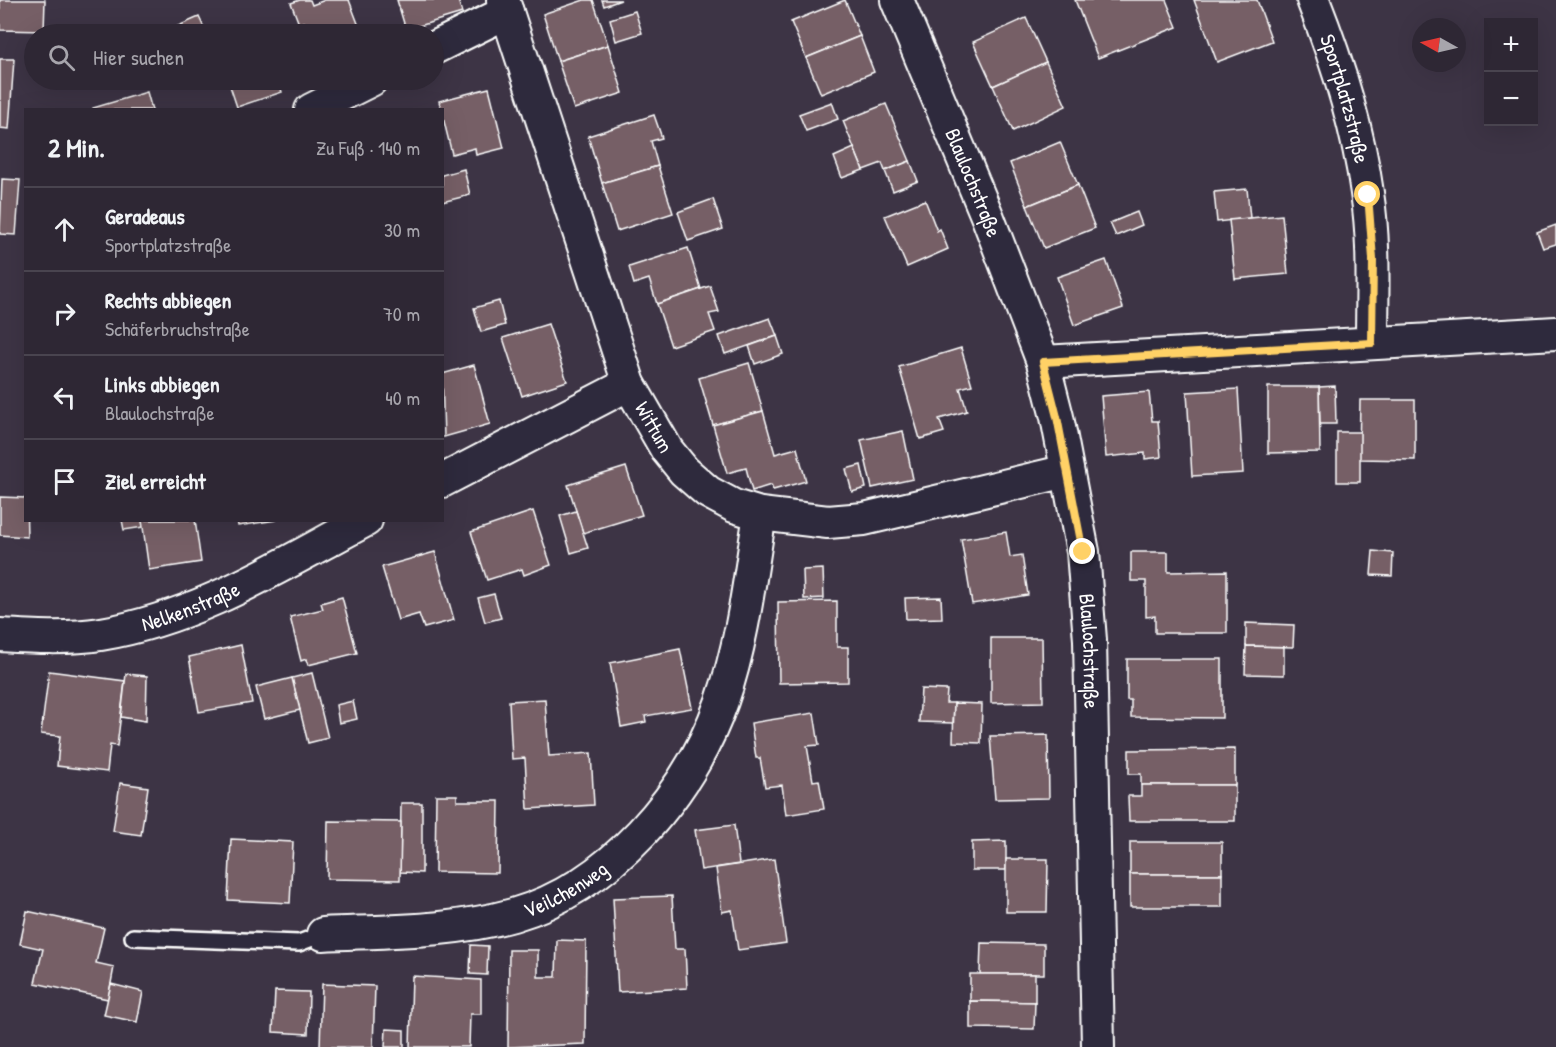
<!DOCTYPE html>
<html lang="de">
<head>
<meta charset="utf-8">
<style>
  :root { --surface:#2e2734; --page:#3a3340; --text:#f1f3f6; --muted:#a7a5ac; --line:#49444f }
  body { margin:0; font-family:"Patrick Hand",sans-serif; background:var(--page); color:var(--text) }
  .controls { position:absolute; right:18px; top:18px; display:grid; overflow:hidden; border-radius:0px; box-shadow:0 6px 24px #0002 }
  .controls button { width:54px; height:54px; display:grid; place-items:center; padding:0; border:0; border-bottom:2px solid var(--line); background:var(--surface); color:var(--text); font:30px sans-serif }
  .compass { position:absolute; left:1412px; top:18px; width:54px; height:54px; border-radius:50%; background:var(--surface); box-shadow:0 6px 24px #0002; rotate:278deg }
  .stop { position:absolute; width:18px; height:18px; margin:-14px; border:4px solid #ffd166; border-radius:50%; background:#fff }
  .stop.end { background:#ffd166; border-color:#fff; box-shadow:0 2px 6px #0008 }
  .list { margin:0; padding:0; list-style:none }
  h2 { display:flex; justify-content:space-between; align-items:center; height:78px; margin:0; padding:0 24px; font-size:26px }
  h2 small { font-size:20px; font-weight:400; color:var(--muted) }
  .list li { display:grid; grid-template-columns:39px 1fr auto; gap:18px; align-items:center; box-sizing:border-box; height:84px; padding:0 24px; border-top:2px solid var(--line) }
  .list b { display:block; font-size:22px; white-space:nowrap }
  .list p { margin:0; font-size:20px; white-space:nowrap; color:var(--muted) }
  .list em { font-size:20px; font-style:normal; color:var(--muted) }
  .icon { flex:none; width:33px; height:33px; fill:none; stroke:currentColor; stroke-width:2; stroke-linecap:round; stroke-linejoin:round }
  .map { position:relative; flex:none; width:1556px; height:1047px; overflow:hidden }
  .search { position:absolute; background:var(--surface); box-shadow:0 6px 24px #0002; left:24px; top:24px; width:420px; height:66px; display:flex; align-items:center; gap:15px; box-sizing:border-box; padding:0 21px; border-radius:33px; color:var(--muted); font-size:22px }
  .panel { position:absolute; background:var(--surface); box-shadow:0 6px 24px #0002; left:24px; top:108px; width:420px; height:414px; border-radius:0px }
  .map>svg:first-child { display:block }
  .building { fill:#765e66; stroke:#fff; stroke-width:1.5 }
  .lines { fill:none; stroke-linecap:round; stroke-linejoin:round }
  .lane-casing { stroke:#fff; stroke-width:20 }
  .street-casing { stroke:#fff; stroke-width:36 }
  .lane { stroke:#2f2a3d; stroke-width:15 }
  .street { stroke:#2f2a3d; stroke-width:32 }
  .route { stroke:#ffd166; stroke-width:8 }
  .labels { text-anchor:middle; stroke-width:4.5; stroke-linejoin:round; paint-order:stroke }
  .street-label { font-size:21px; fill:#fff; stroke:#2f2a3d }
</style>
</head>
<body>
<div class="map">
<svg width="1556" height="1047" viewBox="0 0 1556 1047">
  <rect width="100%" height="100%" fill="#3d3445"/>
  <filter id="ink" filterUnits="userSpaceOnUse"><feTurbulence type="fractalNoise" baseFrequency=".0167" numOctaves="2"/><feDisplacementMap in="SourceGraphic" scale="12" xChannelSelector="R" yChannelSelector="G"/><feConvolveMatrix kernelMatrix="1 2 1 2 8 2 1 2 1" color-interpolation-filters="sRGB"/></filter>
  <g filter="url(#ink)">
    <g class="building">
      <polygon points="0,0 45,0 44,31 0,30"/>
      <polygon points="300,0 310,0 312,5 325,0 349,0 362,34 308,34 303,22 299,24 291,3"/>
      <polygon points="397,0 458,0 462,13 406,30"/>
      <polygon points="584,0 593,0 608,45 558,61 543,14"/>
      <polygon points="602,0 621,0 604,6"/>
      <polygon points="845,0 860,36 806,58 791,22"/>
      <polygon points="1075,0 1166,0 1177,27 1098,58"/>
      <polygon points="1194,0 1257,0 1272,41 1217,62"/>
      <polygon points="635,11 642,33 616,41 610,19"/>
      <polygon points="199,17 207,34 160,34"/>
      <polygon points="1026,18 1046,62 993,86 973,42"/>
      <polygon points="259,24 262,34 227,34"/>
      <polygon points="860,36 874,72 821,94 806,58"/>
      <polygon points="608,45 623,93 574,109 558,61"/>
      <polygon points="0,59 14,59 9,129 0,128"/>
      <polygon points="1046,62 1066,106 1013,131 993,86"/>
      <polygon points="228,80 278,80 282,92 237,107"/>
      <polygon points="489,88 504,148 476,155 475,148 452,154 439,101"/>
      <polygon points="147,92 152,110 93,110 93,108"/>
      <polygon points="832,102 838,119 806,131 799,114"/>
      <polygon points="886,104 910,161 885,171 882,163 863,170 843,121"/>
      <polygon points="654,115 662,138 651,141 658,166 602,183 588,136"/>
      <polygon points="1060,142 1078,185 1027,206 1010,163"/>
      <polygon points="854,148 863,170 842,178 834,157"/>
      <polygon points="910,161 918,181 893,191 885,171"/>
      <polygon points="658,166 673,213 617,231 602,183"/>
      <polygon points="464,169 470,195 442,202 442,175"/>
      <polygon points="2,179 20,180 16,235 0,234"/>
      <polygon points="1078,185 1095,228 1044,248 1027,206"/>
      <polygon points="1247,189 1250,218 1217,222 1214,192"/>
      <polygon points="713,199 723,229 688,241 678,212"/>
      <polygon points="925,200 937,231 940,229 948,249 907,267 885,216"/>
      <polygon points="1137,212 1142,225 1116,236 1110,223"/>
      <polygon points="1282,215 1288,274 1235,279 1229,220"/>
      <polygon points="1556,225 1556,244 1543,248 1537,232"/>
      <polygon points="688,248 701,289 657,304 649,279 634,284 629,267"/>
      <polygon points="1106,260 1123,308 1074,325 1057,277"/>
      <polygon points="710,286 719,312 709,314 715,331 671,346 657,304"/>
      <polygon points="499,301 505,325 481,332 474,308"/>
      <polygon points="770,318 777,336 725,354 719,336"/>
      <polygon points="548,324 567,381 522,396 503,338"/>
      <polygon points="777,336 783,354 755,364 749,346"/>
      <polygon points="961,348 972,385 960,388 967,411 939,419 944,432 920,439 899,367"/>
      <polygon points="749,363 763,411 713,425 699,378"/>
      <polygon points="474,365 490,424 444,437 442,374"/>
      <polygon points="1335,386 1336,424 1320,424 1319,387"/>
      <polygon points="1268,387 1319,387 1320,452 1268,453"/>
      <polygon points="1238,389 1243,473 1192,476 1187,392"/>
      <polygon points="1149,392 1152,421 1158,421 1161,457 1145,459 1145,453 1106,457 1101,396"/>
      <polygon points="1360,400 1415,400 1415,460 1359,459"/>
      <polygon points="763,411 775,454 797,448 806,481 773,490 771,485 752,491 746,468 727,473 713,425"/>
      <polygon points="903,431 913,479 872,488 861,440"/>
      <rect x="1337" y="432" width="23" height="50"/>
      <polygon points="861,465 866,488 852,492 846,469"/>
      <polygon points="626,467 642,515 583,533 568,485"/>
      <polygon points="0,497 26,498 27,537 0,535"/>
      <polygon points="533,511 551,565 524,575 522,569 487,580 471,532"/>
      <polygon points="576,511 588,548 571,553 560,516"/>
      <polygon points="122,520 142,520 143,527 124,530"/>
      <polygon points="142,520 195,520 201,562 149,570"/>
      <polygon points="237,520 277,520 238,526"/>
      <polygon points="1006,532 1010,557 1022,555 1028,595 972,604 961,539"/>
      <polygon points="1373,551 1393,553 1392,576 1371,575"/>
      <polygon points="435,552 454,620 424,628 419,614 398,620 382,567"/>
      <polygon points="1131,552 1168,552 1168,572 1227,571 1227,633 1155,633 1155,616 1146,617 1146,581 1131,581"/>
      <polygon points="823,569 824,598 804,599 803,570"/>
      <polygon points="494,594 501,618 485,622 478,598"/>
      <polygon points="342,597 357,653 308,665 306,659 301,661 290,617 323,609 321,603"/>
      <polygon points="941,597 942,618 906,619 905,598"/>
      <polygon points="837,601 837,647 848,647 848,682 779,683 778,602"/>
      <polygon points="1246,623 1294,625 1293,647 1246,646"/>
      <polygon points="991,638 1042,638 1043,702 991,703"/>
      <polygon points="241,645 252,703 199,712 189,657"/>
      <polygon points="1246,646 1284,647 1284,675 1245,674"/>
      <polygon points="680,649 692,708 645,716 646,722 621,727 610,663"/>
      <polygon points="1127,659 1222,659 1222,718 1131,717 1131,700 1127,700"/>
      <polygon points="49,671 125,681 117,746 110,745 107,772 57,766 60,736 41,734"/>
      <polygon points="312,673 328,738 308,743 292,678"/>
      <polygon points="126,674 147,676 146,721 121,717"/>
      <polygon points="292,678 300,710 264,719 256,687"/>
      <polygon points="921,689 947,690 946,703 954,703 953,723 919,722"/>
      <polygon points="545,699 549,756 591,753 594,805 528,809 525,758 512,759 509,701"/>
      <polygon points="353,701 357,719 339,723 336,705"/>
      <polygon points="954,703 982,704 981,743 953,742"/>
      <polygon points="814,713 819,745 807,746 813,781 819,780 824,809 786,815 782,785 765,787 760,758 756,758 751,723"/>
      <polygon points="1048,735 1049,798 995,799 990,736"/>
      <polygon points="1235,749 1235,785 1141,785 1141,774 1129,774 1129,750"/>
      <polygon points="120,783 148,787 141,835 113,831"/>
      <polygon points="1141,785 1235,785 1235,821 1129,821 1128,796 1141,796"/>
      <polygon points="436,795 457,795 457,801 499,801 498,873 435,872"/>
      <polygon points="401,803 422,803 422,873 400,872"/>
      <polygon points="328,821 401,822 400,880 327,879"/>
      <polygon points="734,825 739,864 701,870 695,830"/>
      <polygon points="231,839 293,842 290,903 228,900"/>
      <polygon points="1006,841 1006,870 972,870 972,842"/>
      <rect x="1130" y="842" width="92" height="32"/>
      <polygon points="774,859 786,943 738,950 732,910 722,912 716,868"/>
      <polygon points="1006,859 1048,859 1047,912 1006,912"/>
      <rect x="1130" y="874" width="92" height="33"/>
      <polygon points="672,896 675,949 685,949 687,988 618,992 613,898"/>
      <polygon points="27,911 104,928 96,963 114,967 108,999 35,983 43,949 20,944"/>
      <polygon points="557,940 586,941 585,1044 508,1047 509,950 538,950 538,977 556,977"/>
      <polygon points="981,943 1044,944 1044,974 980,974"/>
      <polygon points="471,945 488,946 487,975 470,974"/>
      <polygon points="970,974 1035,974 1035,1002 970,1001"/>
      <polygon points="412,976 481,980 481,1014 470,1014 469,1047 410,1047"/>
      <polygon points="111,984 143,992 137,1022 104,1015"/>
      <polygon points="322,984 375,986 373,1047 320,1047"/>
      <polygon points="275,991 309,992 308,1034 273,1032"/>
      <polygon points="970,1001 1035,1002 1034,1029 970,1028"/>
      <polygon points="386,1029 404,1030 404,1047 385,1047"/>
    </g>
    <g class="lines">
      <defs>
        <polyline id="lane" points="133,937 299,943 323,934"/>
        <g id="street">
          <path id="s1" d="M503,0L629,384L667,450L684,471L708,492L734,506L760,514L828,522L864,519L1067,471"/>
          <path id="s2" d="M897,0L988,218L1043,362L1057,417L1083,552L1090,640L1098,1047"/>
          <path id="s3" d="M1313,0C1337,61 1358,128 1367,193C1375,243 1372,293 1372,343"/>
          <polyline points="434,48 507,12"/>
          <polyline points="311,110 371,80"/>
          <polyline points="1043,362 1556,333"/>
          <polyline points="442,481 629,384"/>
          <path id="s4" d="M0,635C33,637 68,639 101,634C198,618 281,565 366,520"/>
          <path id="s5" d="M323,934C386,931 452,932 513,915C610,887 689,795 722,701C743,641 750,576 760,514"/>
        </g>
      </defs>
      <use href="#lane" class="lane-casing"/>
      <use href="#street" class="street-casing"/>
      <use href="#lane" class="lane"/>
      <use href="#street" class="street"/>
    </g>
  </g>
  <g class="lines" filter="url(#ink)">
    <polyline class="route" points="1083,552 1057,417 1043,362 1372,343 1373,259 1368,195"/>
  </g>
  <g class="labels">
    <g class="street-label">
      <text dy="7" stroke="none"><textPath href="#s3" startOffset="104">Sportplatzstraße</textPath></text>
      <text dy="7" stroke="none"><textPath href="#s2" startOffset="198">Blaulochstraße</textPath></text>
      <text dy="7" stroke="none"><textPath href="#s1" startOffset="454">Wittum</textPath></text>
      <text dy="7" stroke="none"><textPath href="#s4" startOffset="195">Nelkenstraße</textPath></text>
      <text dy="7" stroke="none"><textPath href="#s2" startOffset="684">Blaulochstraße</textPath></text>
      <text dy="7" stroke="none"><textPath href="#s5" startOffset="250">Veilchenweg</textPath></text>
    </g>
  </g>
</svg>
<div class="controls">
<button>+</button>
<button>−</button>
</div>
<svg class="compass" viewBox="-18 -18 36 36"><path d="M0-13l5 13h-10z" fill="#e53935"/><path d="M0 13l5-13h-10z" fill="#a7a5ac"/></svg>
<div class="stop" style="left:1368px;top:195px"></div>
<div class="stop end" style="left:1083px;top:552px"></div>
<div class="search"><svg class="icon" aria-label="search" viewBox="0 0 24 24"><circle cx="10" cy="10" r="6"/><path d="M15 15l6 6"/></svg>Hier suchen</div>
<section class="panel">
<h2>2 Min.<small>Zu Fuß · 140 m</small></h2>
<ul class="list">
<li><svg class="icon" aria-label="ahead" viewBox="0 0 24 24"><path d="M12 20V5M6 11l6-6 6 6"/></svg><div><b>Geradeaus</b><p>Sportplatzstraße</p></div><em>30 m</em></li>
<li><svg class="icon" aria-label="right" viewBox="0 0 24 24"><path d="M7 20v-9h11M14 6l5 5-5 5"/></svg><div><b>Rechts abbiegen</b><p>Schäferbruchstraße</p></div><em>70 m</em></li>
<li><svg class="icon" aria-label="left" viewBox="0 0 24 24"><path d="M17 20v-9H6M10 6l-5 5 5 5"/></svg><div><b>Links abbiegen</b><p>Blaulochstraße</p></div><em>40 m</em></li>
<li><svg class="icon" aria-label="arrive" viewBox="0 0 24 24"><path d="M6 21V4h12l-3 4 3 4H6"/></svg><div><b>Ziel erreicht</b></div></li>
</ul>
</section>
</div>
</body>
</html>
